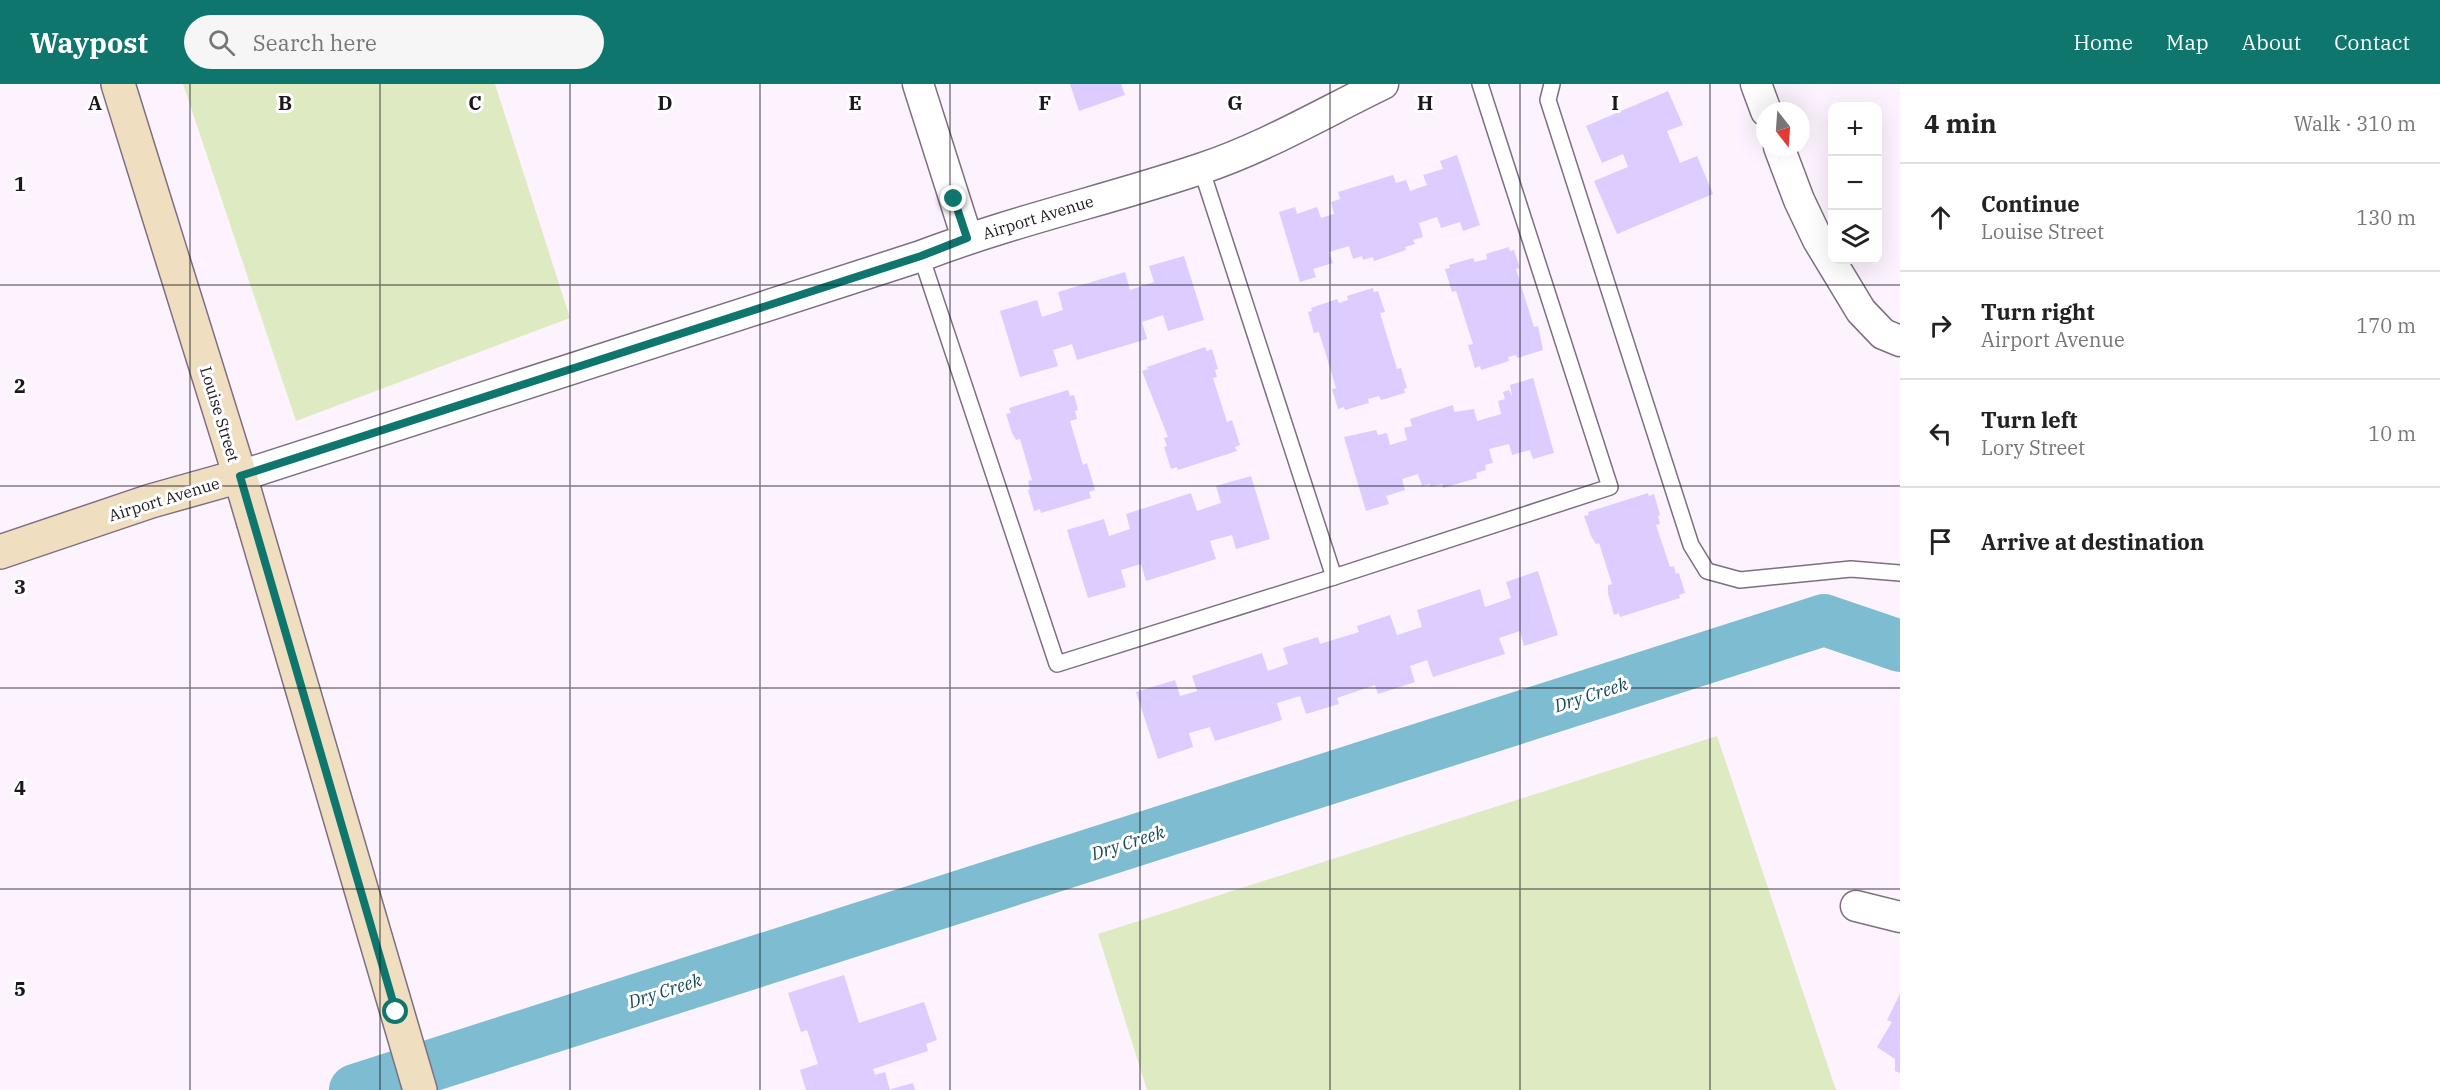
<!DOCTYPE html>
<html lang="en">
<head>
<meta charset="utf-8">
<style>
  :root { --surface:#fff; --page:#f6f6f6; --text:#222; --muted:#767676; --line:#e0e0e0; --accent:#0f766e }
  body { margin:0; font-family:"IBM Plex Serif",serif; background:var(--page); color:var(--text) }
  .controls { position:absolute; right:18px; top:18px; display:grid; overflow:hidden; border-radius:12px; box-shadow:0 6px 24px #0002 }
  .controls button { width:54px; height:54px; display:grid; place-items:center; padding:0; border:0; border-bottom:2px solid var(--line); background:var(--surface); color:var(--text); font:30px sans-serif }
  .compass { position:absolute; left:1756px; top:18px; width:54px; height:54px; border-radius:50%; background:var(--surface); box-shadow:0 6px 24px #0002; rotate:163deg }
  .stop { position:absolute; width:18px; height:18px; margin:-14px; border:4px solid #0f766e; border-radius:50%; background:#fff }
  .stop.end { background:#0f766e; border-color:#fff; box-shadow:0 2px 6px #0008 }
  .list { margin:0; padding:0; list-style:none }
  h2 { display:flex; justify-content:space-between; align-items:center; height:78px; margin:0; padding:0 24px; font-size:26px }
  h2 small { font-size:20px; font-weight:400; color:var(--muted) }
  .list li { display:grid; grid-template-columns:39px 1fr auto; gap:18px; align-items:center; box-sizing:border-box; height:108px; padding:0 24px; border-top:2px solid var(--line) }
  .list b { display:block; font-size:22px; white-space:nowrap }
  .list p { margin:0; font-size:20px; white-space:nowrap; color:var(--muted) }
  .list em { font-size:20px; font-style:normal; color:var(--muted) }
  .icon { flex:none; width:33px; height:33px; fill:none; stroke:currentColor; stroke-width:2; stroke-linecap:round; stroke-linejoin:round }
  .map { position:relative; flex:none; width:1900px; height:1006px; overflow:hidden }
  header { display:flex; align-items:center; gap:36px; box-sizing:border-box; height:84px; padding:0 30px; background:var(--accent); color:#fff }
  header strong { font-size:28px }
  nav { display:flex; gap:33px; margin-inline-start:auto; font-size:21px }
  .search { width:420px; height:54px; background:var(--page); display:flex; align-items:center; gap:15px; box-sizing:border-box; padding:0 21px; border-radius:33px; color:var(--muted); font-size:22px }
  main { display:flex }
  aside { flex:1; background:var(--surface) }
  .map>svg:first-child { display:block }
  .green { fill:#deeac2 }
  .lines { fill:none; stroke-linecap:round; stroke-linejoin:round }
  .river { stroke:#7dbcd1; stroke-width:52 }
  .building { fill:#dcccff }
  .lane-casing { stroke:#7d6f81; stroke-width:18 }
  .street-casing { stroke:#7d6f81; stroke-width:33 }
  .secondary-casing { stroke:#7d6f81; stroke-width:36 }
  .lane { stroke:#fff; stroke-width:15 }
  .street { stroke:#fff; stroke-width:30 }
  .secondary { stroke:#efdec0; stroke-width:33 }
  .route { stroke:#0f766e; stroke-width:8 }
  .grid { fill:none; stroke:#1c171e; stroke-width:1.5; stroke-opacity:0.55 }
  .labels { text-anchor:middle; stroke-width:6; stroke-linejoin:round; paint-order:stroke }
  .street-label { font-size:16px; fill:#1c171e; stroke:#fff }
  .water-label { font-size:18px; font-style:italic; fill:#144a5a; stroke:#fff }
  .grid-label { font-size:20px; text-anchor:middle; font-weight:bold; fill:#1c171e; stroke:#fff; stroke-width:6; stroke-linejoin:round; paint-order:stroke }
</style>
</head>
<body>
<header>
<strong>Waypost</strong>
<div class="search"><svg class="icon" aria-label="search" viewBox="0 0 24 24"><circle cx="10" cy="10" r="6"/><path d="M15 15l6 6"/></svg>Search here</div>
<nav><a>Home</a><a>Map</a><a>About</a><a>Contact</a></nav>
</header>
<main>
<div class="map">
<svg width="1900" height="1006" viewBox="0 0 1900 1006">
  <rect width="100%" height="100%" fill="#fcf3ff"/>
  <g class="green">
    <polygon points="183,0 495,0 570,234 296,337"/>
    <polygon points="1717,652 1836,1006 1147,1006 1098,850"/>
  </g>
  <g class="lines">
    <polyline class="river" points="355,1006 1824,536 1900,562"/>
  </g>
  <g class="building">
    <polygon points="1070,0 1121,0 1125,11 1079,27"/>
    <polygon points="1668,7 1683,41 1667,47 1680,79 1697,72 1713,110 1617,150 1594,97 1628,83 1623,70 1602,79 1586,42"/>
    <polygon points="1457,71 1480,141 1463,147 1460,138 1441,144 1437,133 1419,139 1423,153 1413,156 1415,160 1405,163 1406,166 1374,177 1373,173 1363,176 1362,172 1353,175 1349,162 1329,168 1333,179 1313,185 1316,193 1300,198 1279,128 1295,123 1297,130 1317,123 1321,134 1334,130 1331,118 1340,115 1338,108 1393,91 1396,99 1406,96 1410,107 1427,101 1423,91 1443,85 1440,77"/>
    <polygon points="1509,163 1510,167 1514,166 1520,184 1516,185 1534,243 1538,242 1543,266 1517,274 1516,271 1508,273 1509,277 1481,286 1480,282 1475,284 1468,261 1473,260 1456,207 1452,208 1445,185 1450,184 1449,181 1473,174 1475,178 1487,175 1486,170"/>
    <polygon points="1184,172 1204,236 1168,247 1163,231 1142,238 1147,255 1077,276 1072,260 1053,266 1058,282 1020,293 1000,227 1037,216 1042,233 1063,226 1058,208 1125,188 1130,206 1154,198 1149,182"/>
    <polygon points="1373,204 1374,208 1378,207 1385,228 1380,229 1397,285 1401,284 1407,304 1404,305 1405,309 1381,316 1379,312 1368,315 1369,319 1345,326 1344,323 1338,325 1332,305 1336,304 1319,248 1314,249 1308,228 1312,227 1311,224 1337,215 1339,219 1348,216 1347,212"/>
    <polygon points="1205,263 1207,267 1212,265 1218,285 1215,286 1217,293 1213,294 1227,338 1232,336 1240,361 1235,363 1237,367 1178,386 1177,383 1171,385 1164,363 1167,362 1164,354 1168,353 1142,287 1148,285 1147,283"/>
    <polygon points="1533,294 1554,369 1533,375 1530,366 1512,371 1509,360 1489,365 1493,379 1485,381 1486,386 1476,389 1477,394 1443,404 1442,400 1430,403 1430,400 1422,402 1418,390 1402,395 1405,406 1386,412 1389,420 1366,427 1344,353 1376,346 1378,351 1387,349 1390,361 1407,356 1404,344 1412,342 1410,335 1453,321 1454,328 1474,325 1477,337 1501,330 1498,317 1505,315 1503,308 1509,306 1512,312 1510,301"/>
    <polygon points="1068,306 1070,312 1074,311 1078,326 1075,327 1077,335 1070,337 1083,381 1087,379 1095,406 1089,408 1091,414 1041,429 1040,425 1034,427 1028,406 1030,405 1028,397 1032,396 1020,355 1016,356 1012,349 1006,330 1011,329 1009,324"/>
    <polygon points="1251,392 1270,455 1236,465 1232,451 1210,457 1216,475 1146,497 1141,480 1121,486 1126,503 1088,514 1067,446 1104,435 1109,452 1130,445 1126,430 1191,409 1197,427 1221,419 1216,402"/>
    <polygon points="1648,409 1649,412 1654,410 1660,431 1658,432 1660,440 1656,441 1670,483 1674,482 1676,490 1679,489 1685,509 1679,511 1680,514 1620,533 1619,529 1614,531 1608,509 1608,501 1612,500 1599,459 1596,460 1591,452 1584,432 1589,431 1588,428"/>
    <polygon points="1538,487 1558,551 1524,562 1520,547 1499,554 1505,570 1433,593 1427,576 1410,582 1415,598 1378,610 1375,601 1337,614 1339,620 1306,630 1300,612 1277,619 1282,636 1215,657 1210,643 1189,649 1193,663 1158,675 1136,608 1175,596 1180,612 1197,607 1192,592 1262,569 1268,587 1288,580 1283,564 1318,553 1320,560 1359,548 1357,542 1390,531 1397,551 1422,543 1417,526 1480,505 1485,523 1511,514 1506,498"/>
    <polygon points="844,891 859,939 924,918 937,956 926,960 928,967 873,985 875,991 885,988 890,1006 806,1006 800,986 818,980 807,946 801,948 788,909"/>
    <polygon points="1900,910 1900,989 1895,987 1895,975 1877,963 1892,938 1887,936"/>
    <polygon points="913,999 915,1006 891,1006 891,1005"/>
  </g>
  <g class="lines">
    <defs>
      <g id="lane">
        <polyline points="1552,0 1548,16 1691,461 1707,487 1740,496 1851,485 1900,489"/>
        <polyline points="1201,84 1334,493"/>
        <polyline points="921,172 1057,580 1334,493 1610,403 1480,0"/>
      </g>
      <g id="street">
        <polyline points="918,0 967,154"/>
        <polyline points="1756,0 1766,27"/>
        <polyline points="1779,63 1799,116 1818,156 1861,227 1883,250 1900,257"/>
        <path d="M240,392L921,172C1012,137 1108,116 1200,85C1264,64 1323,29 1383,0"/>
        <polyline points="1856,822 1900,833"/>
      </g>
      <g id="secondary">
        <polyline points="118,0 240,392 420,1006"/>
        <polyline points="0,468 151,417 240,392"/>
      </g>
    </defs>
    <use href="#lane" class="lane-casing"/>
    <use href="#street" class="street-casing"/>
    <use href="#secondary" class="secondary-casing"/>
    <use href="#lane" class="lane"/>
    <use href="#street" class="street"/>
    <use href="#secondary" class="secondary"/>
  </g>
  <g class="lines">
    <polyline class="route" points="396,928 240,392 921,172 967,154 954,115"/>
  </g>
  <path class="grid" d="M190,0V1006M380,0V1006M570,0V1006M760,0V1006M950,0V1006M1140,0V1006M1330,0V1006M1520,0V1006M1710,0V1006M0,201H1900M0,402H1900M0,604H1900M0,805H1900"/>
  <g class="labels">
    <g class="street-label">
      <text transform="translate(1038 133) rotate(-17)" y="6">Airport Avenue</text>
      <text transform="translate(220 330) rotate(73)" y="6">Louise Street</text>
      <text transform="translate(164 415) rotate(-17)" y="6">Airport Avenue</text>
    </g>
    <g class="water-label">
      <text transform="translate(1591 611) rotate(-18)" y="6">Dry Creek</text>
      <text transform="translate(1128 759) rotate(-18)" y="6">Dry Creek</text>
      <text transform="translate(665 907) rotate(-18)" y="6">Dry Creek</text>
    </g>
  </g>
  <g class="grid-label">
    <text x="95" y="26">A</text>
    <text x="285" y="26">B</text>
    <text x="475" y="26">C</text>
    <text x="665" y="26">D</text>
    <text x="855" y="26">E</text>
    <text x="1045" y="26">F</text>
    <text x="1235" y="26">G</text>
    <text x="1425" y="26">H</text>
    <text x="1615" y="26">I</text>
    <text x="20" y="107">1</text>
    <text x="20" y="309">2</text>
    <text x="20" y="510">3</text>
    <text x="20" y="711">4</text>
    <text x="20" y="912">5</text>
  </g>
</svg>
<div class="controls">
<button>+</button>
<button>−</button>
<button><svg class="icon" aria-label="layers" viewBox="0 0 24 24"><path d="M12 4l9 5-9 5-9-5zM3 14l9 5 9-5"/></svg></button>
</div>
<svg class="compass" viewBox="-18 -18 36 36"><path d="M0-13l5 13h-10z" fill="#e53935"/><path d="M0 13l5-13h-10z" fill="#767676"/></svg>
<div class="stop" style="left:396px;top:928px"></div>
<div class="stop end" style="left:954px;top:115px"></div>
</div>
<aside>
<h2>4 min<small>Walk · 310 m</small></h2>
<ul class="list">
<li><svg class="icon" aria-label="ahead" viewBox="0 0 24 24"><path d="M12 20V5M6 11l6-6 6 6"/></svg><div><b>Continue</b><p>Louise Street</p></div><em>130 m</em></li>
<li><svg class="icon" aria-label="right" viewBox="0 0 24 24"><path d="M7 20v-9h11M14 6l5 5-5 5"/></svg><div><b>Turn right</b><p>Airport Avenue</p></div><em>170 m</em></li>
<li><svg class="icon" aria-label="left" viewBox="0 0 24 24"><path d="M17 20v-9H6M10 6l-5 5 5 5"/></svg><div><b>Turn left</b><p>Lory Street</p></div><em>10 m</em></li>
<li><svg class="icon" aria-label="arrive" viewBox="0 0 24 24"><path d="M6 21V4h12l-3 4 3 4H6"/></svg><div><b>Arrive at destination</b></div></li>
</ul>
</aside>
</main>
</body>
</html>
